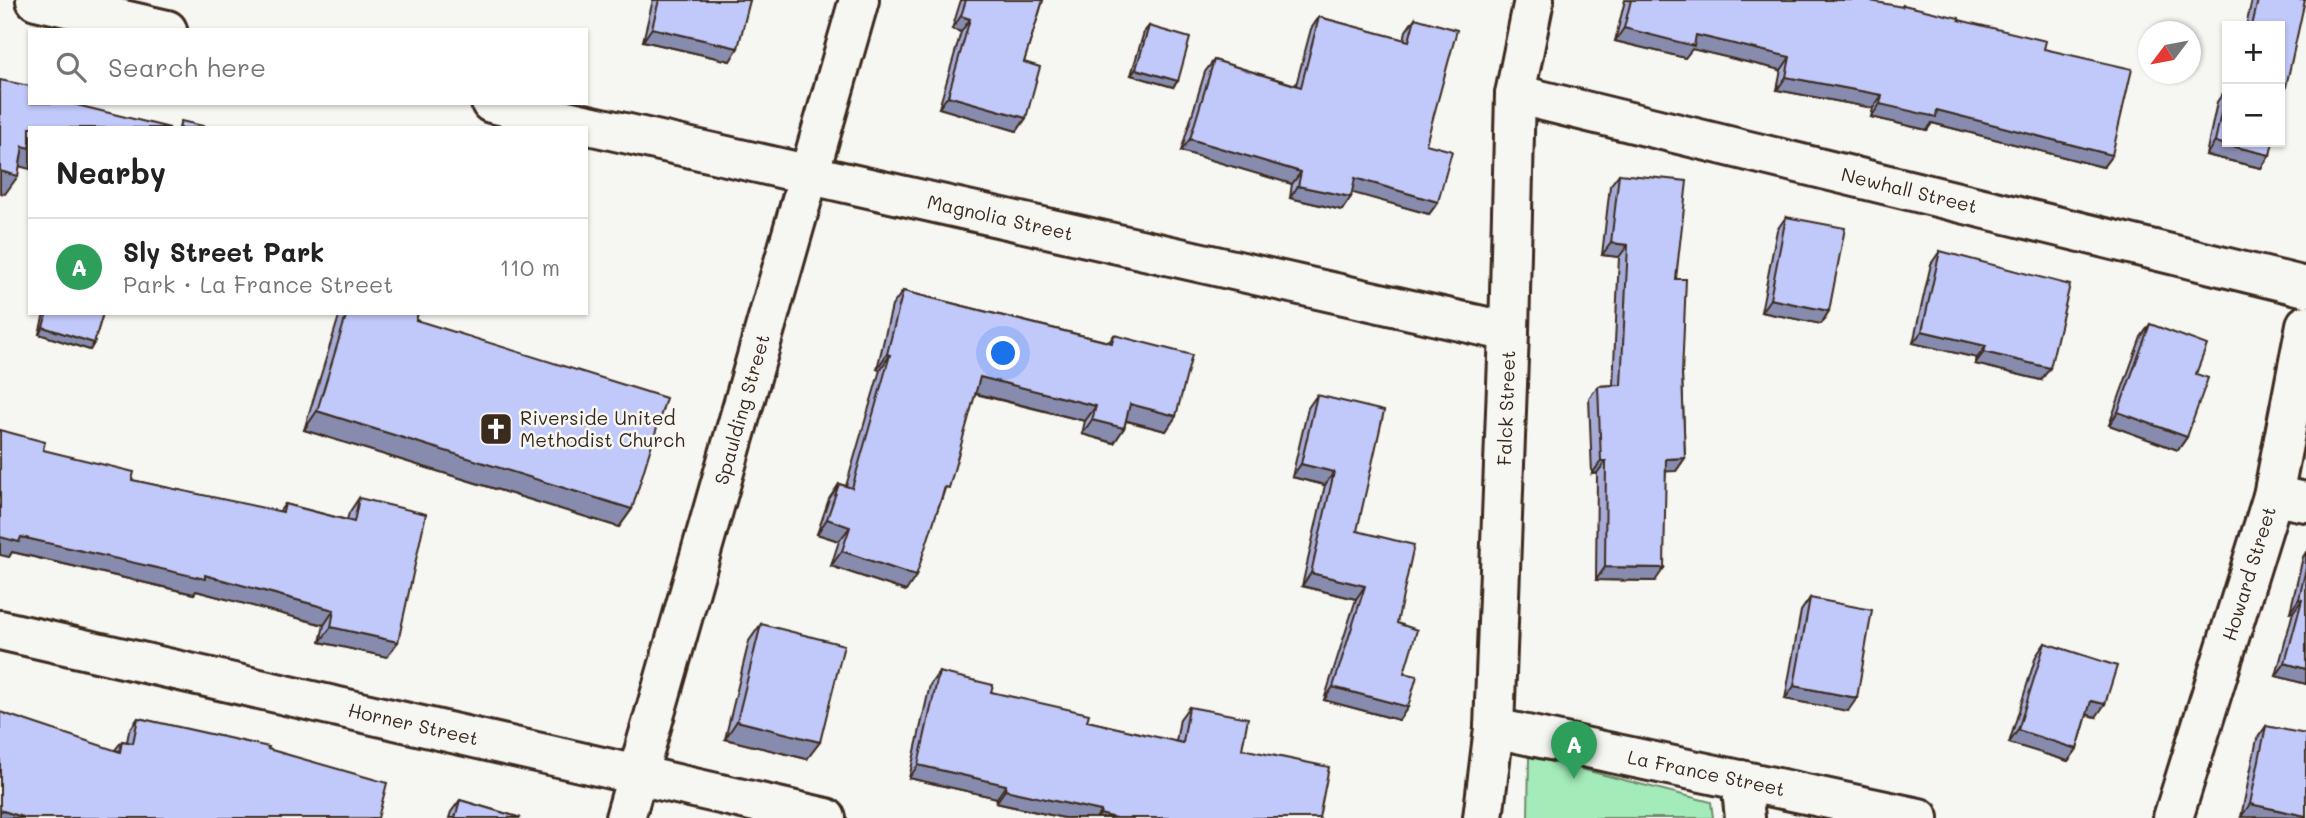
<!DOCTYPE html>
<html lang="en">
<head>
<meta charset="utf-8">
<style>
  :root { --surface:#fff; --page:#f6f6f6; --text:#222; --muted:#767676; --line:#e0e0e0; --accent:#3b2a1e }
  body { margin:0; font-family:Mali,sans-serif; background:var(--page); color:var(--text) }
  .controls { position:absolute; right:21px; top:21px; display:grid; overflow:hidden; border-radius:0px; box-shadow:0 2px 5px #0004 }
  .controls button { width:63px; height:63px; display:grid; place-items:center; padding:0; border:0; border-bottom:2px solid var(--line); background:var(--surface); color:var(--text); font:35px sans-serif }
  .compass { position:absolute; left:2138px; top:21px; width:63px; height:63px; border-radius:50%; background:var(--surface); box-shadow:0 2px 5px #0004; rotate:238deg }
  .you { position:absolute; left:1004px; top:354px; width:24px; height:24px; margin:-18px; border:5px solid #fff; border-radius:50%; background:#1a73e8; box-shadow:0 0 0 10px #1a73e833 }
  .badge { display:grid; place-items:center; width:46px; height:46px; border-radius:50%; background:var(--accent); color:#fff; font-size:23px; font-weight:700 }
  .pin { position:absolute; translate:-50% -58px; filter:drop-shadow(0 2px 4px #0008) }
  .pin::after { content:''; position:absolute; top:37px; width:24px; height:21px; background:inherit; clip-path:polygon(0 0,100% 0,50% 100%) }
  .list { margin:0; padding:0; list-style:none }
  h2 { display:flex; justify-content:space-between; align-items:center; height:91px; margin:0; padding:0 28px; font-size:30px }
  h2 small { font-size:23px; font-weight:400; color:var(--muted) }
  .list li { display:grid; grid-template-columns:46px 1fr auto; gap:21px; align-items:center; box-sizing:border-box; height:98px; padding:0 28px; border-top:2px solid var(--line) }
  .list b { display:block; font-size:26px; white-space:nowrap }
  .list p { margin:0; font-size:23px; white-space:nowrap; color:var(--muted) }
  .list em { font-size:23px; font-style:normal; color:var(--muted) }
  .icon { flex:none; width:38px; height:38px; fill:none; stroke:currentColor; stroke-width:2; stroke-linecap:round; stroke-linejoin:round }
  .map { position:relative; flex:none; width:2306px; height:818px; overflow:hidden }
  .search { position:absolute; background:var(--surface); box-shadow:0 2px 5px #0004; left:28px; top:28px; width:560px; height:77px; display:flex; align-items:center; gap:18px; box-sizing:border-box; padding:0 24px; border-radius:0px; color:var(--muted); font-size:26px }
  .panel { position:absolute; background:var(--surface); box-shadow:0 2px 5px #0004; left:28px; top:126px; width:560px; height:189px; border-radius:0px }
  .map>svg:first-child { display:block }
  .green { fill:#a3ebb8; stroke:#6f8a6b; stroke-width:2 }
  .lines { fill:none; stroke-linecap:round; stroke-linejoin:round }
  .street-casing { stroke:#3b2a1e; stroke-width:44 }
  .street { stroke:#f6f6f2; stroke-width:38 }
  .wall { fill:#a6acd7; stroke:#3b2a1e; stroke-width:2 }
  .shaded-wall { fill:#878caf; stroke:#3b2a1e; stroke-width:2 }
  .building { fill:#c1c8fa; stroke:#3b2a1e; stroke-width:2 }
  .labels { text-anchor:middle; stroke-width:5; stroke-linejoin:round; paint-order:stroke }
  .street-label { font-size:19px; fill:#3b2a1e; stroke:#f6f6f2 }
  .poi-label { font-size:19px; fill:#3b2a1e; stroke:#f6f6f2; text-anchor:start }
</style>
</head>
<body>
<div class="map">
<svg width="2306" height="818" viewBox="0 0 2306 818">
  <rect width="100%" height="100%" fill="#f6f6f2"/>
  <filter id="ink" filterUnits="userSpaceOnUse"><feTurbulence type="fractalNoise" baseFrequency=".0143" numOctaves="2"/><feDisplacementMap in="SourceGraphic" scale="14" xChannelSelector="R" yChannelSelector="G"/><feConvolveMatrix kernelMatrix="1 2 1 2 8 2 1 2 1" color-interpolation-filters="sRGB"/></filter>
  <g filter="url(#ink)">
    <polygon class="green" points="1529,756 1711,802 1713,818 1528,818"/>
    <g class="lines">
      <defs>
        <g id="street">
          <polyline points="36,0 167,30"/>
          <path id="s1" d="M1515,94L2306,287"/>
          <path id="s2" d="M491,103L1509,332"/>
          <polyline points="2273,496 2306,502"/>
          <path id="s3" d="M0,630L826,818"/>
          <path id="s4" d="M1494,728L1919,818"/>
          <polyline points="1741,780 1745,818"/>
          <path id="s5" d="M625,818L859,0"/>
          <path id="s6" d="M1483,818L1494,728L1509,332L1515,94L1534,0"/>
          <path id="s7" d="M2173,818L2273,496L2306,325"/>
        </g>
      </defs>
      <use href="#street" class="street-casing"/>
      <use href="#street" class="street"/>
    </g>
    <g class="wall">
      <polygon points="653,0 750,0 730,61 643,41"/>
      <polygon points="961,0 1043,0 1024,62 1026,118 1017,131 939,108 961,32 952,29"/>
      <polygon points="1625,0 1865,0 1901,7 1903,5 1959,20 2112,155 2103,167 1932,123 1927,130 1871,117 1873,108 1777,90 1781,70 1692,49 1685,58 1615,41"/>
      <polygon points="2252,0 2305,0 2280,26 2246,26"/>
      <polygon points="1319,17 1404,40 1406,31 1415,18 1426,144 1438,202 1429,214 1352,192 1342,210 1290,198 1292,184 1181,151 1205,72 1214,60 1296,85 1311,29"/>
      <polygon points="1149,26 1173,87 1131,75 1144,32"/>
      <polygon points="2226,89 2270,155 2261,168 2206,155 2217,102"/>
      <polygon points="1619,174 1676,279 1682,374 1685,458 1676,471 1666,471 1655,581 1596,580 1597,473 1592,474 1589,398 1598,386 1613,385 1619,257 1602,255 1610,186"/>
      <polygon points="1786,217 1829,311 1821,324 1761,312 1777,230"/>
      <polygon points="1940,251 2041,380 1975,364 1977,358 1913,343 1931,264"/>
      <polygon points="903,291 1109,342 1114,335 1176,416 1166,431 1126,421 1124,428 1114,443 1082,434 1085,421 975,394 942,498 906,591 831,566 839,541 817,534 829,499 839,484 846,486 880,370 877,369 892,306"/>
      <polygon points="44,313 103,313 94,343 90,350 39,334"/>
      <polygon points="340,313 418,313 416,320 632,509 619,527 304,430"/>
      <polygon points="2150,324 2196,374 2187,437 2178,450 2109,425 2141,337"/>
      <polygon points="1317,395 1357,531 1397,623 1408,707 1399,720 1324,700 1356,599 1302,586 1325,485 1292,477 1308,408"/>
      <polygon points="43,450 132,480 279,512 285,504 347,520 349,513 359,498 387,657 320,642 324,625 196,591 194,594 12,552 9,557"/>
      <polygon points="2306,552 2306,684 2276,676 2293,612 2290,612 2303,557"/>
      <polygon points="1810,598 1848,711 1785,699 1801,611"/>
      <polygon points="761,624 807,759 725,739 749,641"/>
      <polygon points="2045,643 2096,717 2087,715 2077,749 2068,761 2009,743 2036,656"/>
      <polygon points="939,672 991,692 1087,721 1176,742 1180,719 1189,707 1242,749 1319,818 1064,818 996,803 997,798 909,778 930,685"/>
      <polygon points="138,718 268,749 378,818 115,750 122,741 127,742 129,731"/>
      <polygon points="2266,726 2306,818 2241,817 2257,739"/>
      <polygon points="460,800 521,818 449,818 451,812"/>
    </g>
    <g class="shaded-wall">
      <polygon points="961,16 970,19 961,32 952,29"/>
      <polygon points="652,28 738,48 730,61 643,41"/>
      <polygon points="1624,28 1696,35 1790,57 1781,70 1692,49 1685,58 1615,41"/>
      <polygon points="1136,69 1178,81 1173,87 1131,75"/>
      <polygon points="1786,77 1882,95 1873,108 1777,90"/>
      <polygon points="948,96 1026,118 1017,131 939,108"/>
      <polygon points="1880,104 1937,110 2112,155 2103,167 1932,123 1927,130 1871,117"/>
      <polygon points="1190,139 1301,172 1292,184 1181,151"/>
      <polygon points="2215,142 2270,155 2261,168 2206,155"/>
      <polygon points="23,146 30,148 30,169 10,164"/>
      <polygon points="0,171 18,176 5,194 0,193"/>
      <polygon points="1355,178 1438,202 1429,214 1346,191"/>
      <polygon points="1298,186 1351,197 1342,210 1290,198"/>
      <polygon points="1611,243 1628,245 1619,257 1602,255"/>
      <polygon points="1770,299 1829,311 1821,324 1761,312"/>
      <polygon points="43,327 94,343 90,350 39,334"/>
      <polygon points="1922,331 1986,346 1977,358 1913,343"/>
      <polygon points="1984,352 2050,368 2041,380 1975,364"/>
      <polygon points="887,354 890,355 880,370 877,369"/>
      <polygon points="980,377 1096,406 1085,421 970,392"/>
      <polygon points="1130,404 1176,416 1166,431 1120,419"/>
      <polygon points="317,411 632,509 619,527 304,430"/>
      <polygon points="2118,412 2187,437 2178,450 2109,425"/>
      <polygon points="1092,420 1124,428 1114,443 1082,434"/>
      <polygon points="1685,458 1676,471 1657,472 1666,459"/>
      <polygon points="1601,461 1606,461 1597,473 1592,474"/>
      <polygon points="1301,464 1334,472 1325,485 1292,477"/>
      <polygon points="827,519 850,527 839,541 817,534"/>
      <polygon points="0,537 21,537 205,575 334,610 324,625 196,591 194,594 12,552 9,557 0,555"/>
      <polygon points="842,551 916,576 906,591 831,566"/>
      <polygon points="1605,567 1664,568 1655,581 1596,580"/>
      <polygon points="1311,573 1365,586 1356,599 1302,586"/>
      <polygon points="2299,599 2302,600 2293,612 2290,612"/>
      <polygon points="331,627 398,642 387,657 320,642"/>
      <polygon points="2285,663 2306,669 2306,684 2276,676"/>
      <polygon points="1794,686 1857,698 1848,711 1785,699"/>
      <polygon points="1333,687 1408,707 1399,720 1324,700"/>
      <polygon points="2091,701 2105,704 2096,717 2082,713"/>
      <polygon points="737,721 820,742 807,759 725,739"/>
      <polygon points="2018,730 2077,749 2068,761 2009,743"/>
      <polygon points="918,765 1006,785 997,798 909,778"/>
      <polygon points="1005,790 1101,811 1096,818 1064,818 996,803"/>
      <polygon points="2250,804 2306,816 2306,818 2241,817"/>
      <polygon points="0,810 26,818 0,818"/>
      <polygon points="1100,814 1116,818 1098,818"/>
    </g>
    <g class="building">
      <polygon points="659,0 750,0 738,48 652,28"/>
      <polygon points="966,0 1043,0 1024,62 1040,67 1026,118 948,96 970,19 961,16"/>
      <polygon points="1631,0 1865,0 1902,7 1903,5 1959,18 1959,20 2046,41 2044,49 2132,69 2112,155 1937,110 1936,117 1880,104 1882,95 1786,77 1790,57 1696,35 1694,46 1624,28"/>
      <polygon points="2258,0 2305,0 2280,114 2280,26 2252,26"/>
      <polygon points="1319,17 1409,41 1415,18 1457,30 1426,144 1452,151 1438,202 1355,178 1351,197 1298,186 1301,172 1190,139 1214,60 1301,87"/>
      <polygon points="1149,26 1190,38 1178,81 1136,69"/>
      <polygon points="0,80 30,86 30,103 69,103 170,128 30,128 30,148 23,146 18,176 0,171"/>
      <polygon points="2226,89 2227,89 2227,142 2273,142 2270,155 2215,142"/>
      <polygon points="181,121 212,128 179,128"/>
      <polygon points="1619,174 1687,181 1676,279 1686,279 1682,374 1685,458 1666,459 1664,568 1605,567 1606,461 1601,461 1598,386 1621,385 1628,245 1611,243"/>
      <polygon points="1786,217 1845,228 1829,311 1770,299"/>
      <polygon points="1940,251 2070,285 2050,368 1984,352 1986,346 1922,331"/>
      <polygon points="903,291 1112,343 1114,335 1192,355 1176,416 1130,404 1124,428 1092,420 1096,406 980,377 949,488 945,487 916,576 842,551 850,527 827,519 839,484 852,488 890,355 887,354"/>
      <polygon points="47,313 103,313 94,343 43,327"/>
      <polygon points="347,313 418,313 416,320 666,398 632,509 317,411"/>
      <polygon points="2150,324 2207,345 2196,374 2208,378 2187,437 2118,412"/>
      <polygon points="1317,395 1384,411 1357,531 1414,545 1397,623 1417,630 1404,673 1417,676 1408,707 1333,687 1365,586 1311,573 1334,472 1301,464"/>
      <polygon points="0,430 45,442 43,450 134,472 132,480 283,512 285,504 354,522 359,498 426,514 398,642 331,627 334,610 205,575 205,579 21,537 19,542 0,537"/>
      <polygon points="2306,568 2306,669 2285,663 2302,600 2299,599"/>
      <polygon points="1810,598 1872,610 1857,698 1794,686"/>
      <polygon points="761,624 844,645 820,742 737,721"/>
      <polygon points="2045,643 2117,666 2105,704 2091,701 2077,749 2018,730"/>
      <polygon points="939,672 993,685 991,692 1089,714 1087,721 1183,743 1189,707 1248,718 1242,749 1329,767 1319,818 1116,818 1100,814 1101,811 1005,790 1006,785 918,765"/>
      <polygon points="0,712 120,752 122,741 133,743 138,718 269,747 268,749 387,783 378,818 26,818 0,810"/>
      <polygon points="2266,726 2306,734 2306,816 2250,804"/>
      <polygon points="460,800 521,818 455,818"/>
    </g>
  </g>
  <defs>
    <symbol id="church-square" viewBox="-11 -11 22 22"><rect x="-9" y="-9" width="18" height="18" rx="4" fill="#3b2a1e" stroke="#f6f6f2"/><path d="M-1.2-6h2.4v3.5h3.3v2.4h-3.3V6h-2.4V-.1h-3.3v-2.4h3.3Z" fill="#fff"/></symbol>
  </defs>
  <g fill-rule="evenodd">
    <use href="#church-square" x="477" y="410" width="38" height="38"/>
  </g>
  <g class="labels">
    <g class="street-label">
      <text dy="7" stroke="none"><textPath href="#s1" startOffset="406">Newhall Street</textPath></text>
      <text dy="7" stroke="none"><textPath href="#s2" startOffset="522">Magnolia Street</textPath></text>
      <text dy="7" stroke="none"><textPath href="#s6" startOffset="411">Falck Street</textPath></text>
      <text dy="7" stroke="none"><textPath href="#s5" startOffset="425">Spaulding Street</textPath></text>
      <text dy="7" stroke="none"><textPath href="#s7" startOffset="256">Howard Street</textPath></text>
      <text dy="7" stroke="none"><textPath href="#s3" startOffset="424">Horner Street</textPath></text>
      <text dy="7" stroke="none"><textPath href="#s4" startOffset="217">La France Street</textPath></text>
    </g>
    <g class="poi-label">
      <text x="520" y="425">Riverside United<tspan x="520" dy="22">Methodist Church</tspan></text>
    </g>
  </g>
</svg>
<div class="controls">
<button>+</button>
<button>−</button>
</div>
<svg class="compass" viewBox="-18 -18 36 36"><path d="M0-13l5 13h-10z" fill="#e53935"/><path d="M0 13l5-13h-10z" fill="#767676"/></svg>
<div class="you"></div>
<div class="pin badge" style="left:1574px;top:779px;background:#2e9e5b">A</div>
<div class="search"><svg class="icon" aria-label="search" viewBox="0 0 24 24"><circle cx="10" cy="10" r="6"/><path d="M15 15l6 6"/></svg>Search here</div>
<section class="panel">
<h2>Nearby<small></small></h2>
<ul class="list">
<li><span class="badge" style="background:#2e9e5b">A</span><div><b>Sly Street Park</b><p>Park · La France Street</p></div><em>110 m</em></li>
</ul>
</section>
</div>
</body>
</html>
